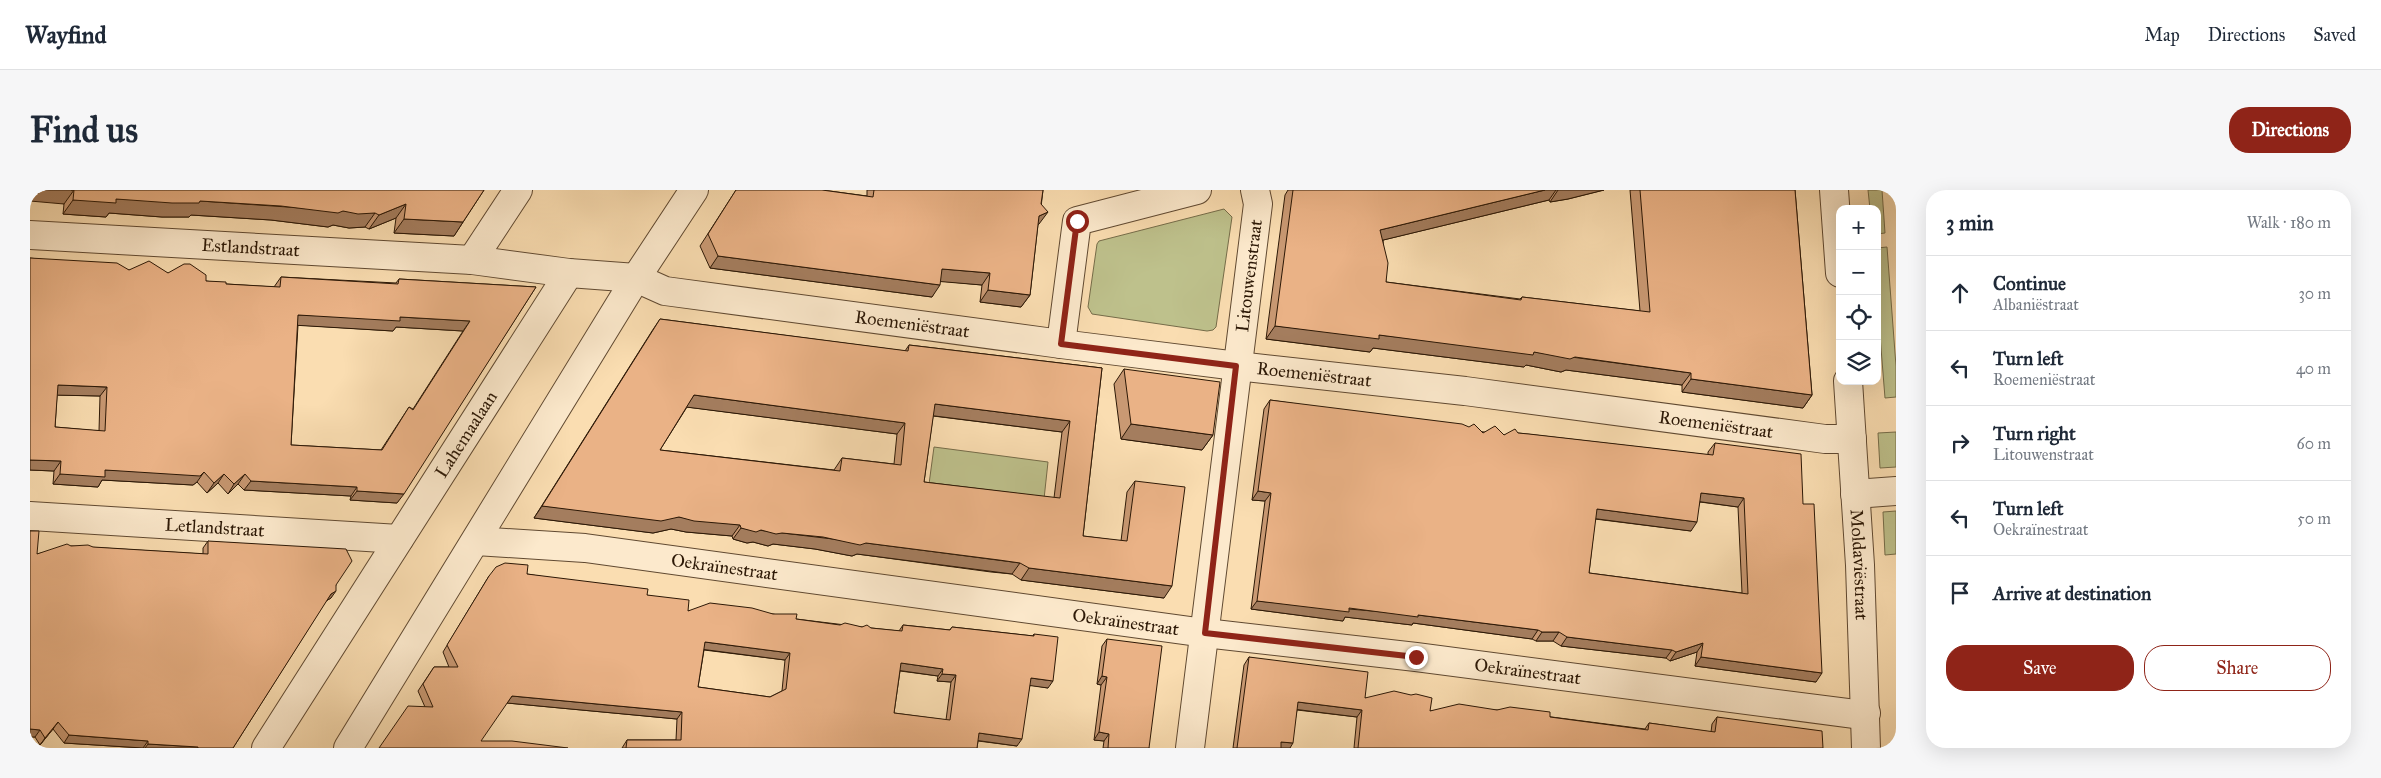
<!DOCTYPE html>
<html lang="en">
<head>
<meta charset="utf-8">
<style>
  :root { --surface:#fff; --page:#f6f6f7; --text:#1f2937; --muted:#747a83; --line:#e0e1e3; --accent:#8f2418 }
  body { margin:0; font-family:"IM FELL Great Primer",serif; background:var(--page); color:var(--text) }
  .controls { position:absolute; right:15px; top:15px; display:grid; overflow:hidden; border-radius:10px; box-shadow:0 5px 20px #0002 }
  .controls button { width:45px; height:45px; display:grid; place-items:center; padding:0; border:0; border-bottom:1px solid var(--line); background:var(--surface); color:var(--text); font:25px sans-serif }
  .stop { position:absolute; width:15px; height:15px; margin:-11px; border:4px solid #8f2418; border-radius:50%; background:#fff }
  .stop.end { background:#8f2418; border-color:#fff; box-shadow:0 1px 5px #0008 }
  .list { margin:0; padding:0; list-style:none }
  h2 { display:flex; justify-content:space-between; align-items:center; height:65px; margin:0; padding:0 20px; font-size:21px }
  h2 small { font-size:16px; font-weight:400; color:var(--muted) }
  .list li { display:grid; grid-template-columns:32px 1fr auto; gap:15px; align-items:center; box-sizing:border-box; height:75px; padding:0 20px; border-top:1px solid var(--line) }
  .list b { display:block; font-size:19px; white-space:nowrap }
  .list p { margin:0; font-size:16px; white-space:nowrap; color:var(--muted) }
  .list em { font-size:16px; font-style:normal; color:var(--muted) }
  .actions { display:flex; gap:10px; padding:15px 20px }
  .actions a { flex:1; padding:11px 0; border:1px solid var(--accent); border-radius:20px; text-align:center; font-size:18px; color:var(--accent) }
  .actions .main { background:var(--accent); color:#fff }
  .icon { flex:none; width:28px; height:28px; fill:none; stroke:currentColor; stroke-width:2; stroke-linecap:round; stroke-linejoin:round }
  .map { position:relative; flex:none; width:1866px; height:558px; overflow:hidden; border-radius:20px }
  header { display:flex; align-items:center; gap:30px; box-sizing:border-box; height:70px; padding:0 25px; background:var(--surface); border-bottom:1px solid var(--line) }
  header strong { font-size:24px }
  nav { display:flex; gap:28px; margin-inline-start:auto; font-size:18px }
  .intro { display:flex; align-items:center; justify-content:space-between; box-sizing:border-box; height:120px; padding:0 30px }
  h1 { margin:0; font-size:35px }
  .button { padding:12px 22px; border-radius:20px; background:var(--accent); color:#fff; font-size:18px; font-weight:700 }
  main { display:flex; gap:30px; padding:0 30px }
  aside { flex:1; background:var(--surface); border-radius:20px; box-shadow:0 5px 20px #0002 }
  .map>svg:first-child { display:block }
  .green { fill:#bec18c; stroke:#756c49 }
  .lines { fill:none; stroke-linecap:round; stroke-linejoin:round }
  .street-casing { stroke:#604931; stroke-width:30 }
  .street { stroke:#fce9cc; stroke-width:28 }
  .wall { fill:#c99973; stroke:#2c1806; fill-rule:evenodd }
  .shaded-wall { fill:#a47d5e; stroke:#2c1806 }
  .building { fill:#eab286; stroke:#2c1806; fill-rule:evenodd }
  .route { stroke:#8f2418; stroke-width:6 }
  .labels { text-anchor:middle; stroke-width:5; stroke-linejoin:round; paint-order:stroke }
  .street-label { font-size:18px; fill:#2c1806; stroke:#fce9cc }
</style>
</head>
<body>
<header>
<strong>Wayfind</strong>
<nav><a>Map</a><a>Directions</a><a>Saved</a></nav>
</header>
<div class="intro"><h1>Find us</h1><a class="button">Directions</a></div>
<main>
<div class="map">
<svg width="1866" height="558" viewBox="0 0 1866 558">
  <rect width="100%" height="100%" fill="#faddb1"/>
  <filter id="stains"><feTurbulence type="fractalNoise" baseFrequency=".004" numOctaves="4"/><feColorMatrix values="0 0 0 0 .2 0 0 0 0 .09 0 0 0 0 .02 0 0 0 .5 -.17"/></filter>
  <radialGradient id="worn" r=".72"><stop offset=".6" stop-color="#630" stop-opacity="0"/><stop offset="1" stop-color="#630" stop-opacity=".3"/></radialGradient>
  <g class="green">
    <polygon points="1838,0 1852,0 1855,43 1847,44 1847,19 1840,19"/>
    <polygon points="1194,19 1202,27 1186,137 1183,140 1177,141 1062,124 1058,117 1067,54 1069,51"/>
    <polygon points="1857,57 1866,176 1866,207 1855,208 1847,108 1847,58"/>
    <polygon points="1866,242 1866,277 1850,278 1848,243"/>
    <polygon points="904,257 1018,272 1014,309 899,294"/>
    <polygon points="1866,321 1866,364 1855,365 1853,322"/>
  </g>
  <g class="lines">
    <defs>
      <g id="street">
        <polyline points="1804,0 1810,83"/>
        <path id="s1" d="M0,45L442,70L539,83L606,88L635,101L1031,154L1207,176L1435,201L1795,249H1822"/>
        <polyline points="442,70 488,0"/>
        <polyline points="1031,154 1047,31 1167,0"/>
        <path id="s2" d="M1818,191L1830,375L1836,558"/>
        <polyline points="1825,304 1866,301"/>
        <path id="s3" d="M0,326L369,349"/>
        <path id="s4" d="M446,351L555,358L1175,443L1386,467L1825,524L1836,523"/>
        <path id="s5" d="M236,558L539,83"/>
        <polyline points="318,558 606,88 664,0"/>
        <path id="s6" d="M1160,558L1228,14L1225,0"/>
      </g>
    </defs>
    <use href="#street" class="street-casing"/>
    <use href="#street" class="street"/>
  </g>
  <g class="wall">
    <polygon points="0,0 454,0 424,46 364,43 366,28 339,39 335,37 319,38 303,35 298,37 241,30 161,25 159,27 132,27 79,23 76,27 33,24 34,14"/>
    <polygon points="706,0 792,0 837,6 837,0 1013,0 1009,34 1008,34 1000,105 991,117 950,112 952,95 910,91 902,107 680,78 670,56"/>
    <polygon points="1258,0 1574,0 1538,9 1520,12 1519,10 1353,50 1356,92 1490,109 1492,107 1610,121 1600,0 1765,0 1782,205 1773,218 1652,202 1652,195 1536,180 1531,182 1496,175 1494,177 1343,158 1340,162 1236,149 1255,5"/>
    <path d="M0,68L99,80L138,83L176,91L196,94L244,97L251,87L366,93L369,89L506,97L367,313L320,310L321,306L214,300L208,294L198,304L188,293L177,303L167,292L163,295L72,290L68,297L23,294L24,281L0,280ZM268,135L363,141L366,137L433,141L383,219L379,217L351,260L261,255ZM27,205L70,206L69,241L25,237Z"/>
    <path d="M630,129L875,161L879,155L1072,178L1053,346L1091,351L1097,302L1105,291L1134,408L991,390L982,384L961,382L827,364L822,366L785,359L743,354L738,356L723,352L717,353L703,349L702,346L656,342L641,339L623,343L504,328L622,141ZM657,217L867,244L864,274L812,268L804,280L630,260ZM903,226L1032,242L1024,308L894,292Z"/>
    <polygon points="1094,179 1183,245 1172,260 1091,249 1084,194"/>
    <path d="M1240,210L1474,245L1488,243L1678,265V262L1685,253L1773,314L1786,492L1665,476L1667,462L1640,471L1636,468L1531,456L1523,451H1506L1502,449L1383,433L1382,435L1315,427L1313,431L1221,419L1235,311L1222,310L1234,219ZM1670,312L1708,317L1712,403L1559,383L1565,329L1661,341Z"/>
    <polygon points="0,341 7,364 41,356 173,364 173,358 178,351 306,395 301,408 296,411 203,558 113,558 34,553 23,539 10,555 5,547 0,547"/>
    <path d="M497,384L617,405L658,421L743,424L766,429L832,437L869,441L873,435L920,440L922,437L1003,446L1004,444L1018,498L1000,495L987,556L948,551L947,558H592L597,550H646L647,529L477,513L349,558L395,517L388,501L404,477H419L413,462L459,386ZM674,460L755,470L752,501L740,507L668,497ZM870,481L908,486L907,491L921,492L916,530L864,523Z"/>
    <polygon points="1077,449 1119,558 1073,558 1074,551 1064,550 1071,495 1067,494 1072,456"/>
    <polygon points="1219,467 1335,508 1400,521 1467,520 1615,539 1619,533 1681,542 1682,534 1687,527 1793,558 1324,558 1327,527 1267,520 1260,558 1203,558 1214,475"/>
  </g>
  <g class="shaded-wall">
    <polygon points="0,0 44,0 34,14 0,11"/>
    <polygon points="1515,0 1526,0 1519,10 1341,53 1350,40"/>
    <polygon points="1528,0 1574,0 1538,9 1520,12"/>
    <polygon points="86,9 170,11 345,23 335,37 319,38 303,35 298,37 241,30 161,25 159,27 132,27 79,23 76,27 33,24 43,10"/>
    <polygon points="376,14 366,28 339,39 349,25"/>
    <polygon points="1018,22 1009,34 1001,38 1009,26"/>
    <polygon points="374,29 433,32 424,46 364,43"/>
    <polygon points="688,66 910,95 902,107 680,78"/>
    <polygon points="912,79 960,83 952,95 904,91"/>
    <polygon points="958,100 1000,105 991,117 950,112"/>
    <polygon points="268,125 370,127 440,131 433,141 366,137 363,141 262,135"/>
    <polygon points="1245,136 1349,145 1504,162 1661,183 1652,195 1536,180 1531,182 1496,175 1494,177 1343,158 1340,162 1236,149"/>
    <polygon points="1661,189 1782,205 1773,218 1652,202"/>
    <polygon points="28,195 77,197 70,206 21,205"/>
    <polygon points="664,205 875,233 867,244 656,217"/>
    <polygon points="905,214 1040,231 1032,242 897,225"/>
    <polygon points="1101,234 1183,245 1172,260 1091,249"/>
    <polygon points="0,270 31,271 24,281 0,280"/>
    <polygon points="75,280 174,282 167,292 163,295 72,290 68,297 23,294 30,284"/>
    <polygon points="194,284 188,293 177,303 184,293"/>
    <polygon points="215,284 208,294 198,304 204,294"/>
    <polygon points="221,291 327,297 321,306 214,300"/>
    <polygon points="327,301 374,304 367,313 320,310"/>
    <polygon points="1228,301 1241,303 1235,311 1222,310"/>
    <polygon points="1671,303 1714,308 1708,317 1665,311"/>
    <polygon points="512,316 649,327 710,335 702,346 656,342 641,339 623,343 504,328"/>
    <polygon points="1567,319 1667,332 1661,341 1560,328"/>
    <polygon points="711,338 836,353 990,373 982,384 827,364 822,366 785,359 743,354 738,356 723,352 717,353 703,349"/>
    <polygon points="999,378 1142,396 1134,408 991,390"/>
    <polygon points="306,401 301,408 296,411 301,404"/>
    <polygon points="1227,411 1388,425 1508,440 1502,449 1383,433 1382,435 1315,427 1313,431 1221,419"/>
    <polygon points="1512,442 1529,442 1523,451 1506,451"/>
    <polygon points="1537,447 1642,460 1636,468 1531,456"/>
    <polygon points="675,452 760,463 755,470 670,459"/>
    <polygon points="1673,453 1667,462 1640,471 1646,462"/>
    <polygon points="1671,467 1792,483 1786,492 1665,476"/>
    <polygon points="871,473 913,479 908,486 866,480"/>
    <polygon points="912,484 926,485 921,492 907,491"/>
    <polygon points="1072,486 1077,487 1071,495 1067,494"/>
    <polygon points="1001,488 1023,491 1018,498 996,495"/>
    <polygon points="482,506 652,522 647,529 477,513"/>
    <polygon points="1268,512 1332,520 1327,527 1263,519"/>
    <polygon points="28,532 23,539 10,555 15,548"/>
    <polygon points="0,539 10,540 5,547 0,547"/>
    <polygon points="1069,542 1079,544 1074,551 1064,550"/>
    <polygon points="949,543 992,549 987,556 944,550"/>
    <polygon points="39,545 118,551 113,558 34,553"/>
    <polygon points="1251,552 1263,553 1260,558 1247,558"/>
    <polygon points="118,554 168,557 167,558 115,558"/>
  </g>
  <g class="building">
    <polygon points="41,0 454,0 433,32 374,29 376,14 349,25 345,23 328,24 313,21 308,23 251,16 170,11 169,13 142,13 86,9 86,13 43,10 44,0"/>
    <polygon points="706,0 792,0 843,7 844,0 1013,0 1011,14 1018,22 1009,26 1000,105 958,100 960,83 912,79 910,95 688,66 678,44"/>
    <polygon points="1263,0 1515,0 1350,40 1358,73 1356,92 1491,110 1492,107 1620,122 1610,0 1765,0 1782,205 1661,189 1661,183 1545,167 1540,169 1504,162 1503,165 1349,145 1349,149 1245,136"/>
    <path d="M0,68L87,73L99,80L119,71L138,83L154,74H160L176,85V91L196,92V94L250,97L251,87L368,94L369,89L506,97L374,304L327,301V297L221,291L215,284L204,294L194,284L184,293L174,282L170,286L75,280V287L30,284L31,271L0,270ZM268,125L370,131V127L440,131L383,220L379,217L352,260L261,255ZM28,195L77,197L75,241L25,237Z"/>
    <path d="M630,129L878,161L879,155L1072,178L1053,346L1097,351L1105,291L1155,297L1142,396L999,378L990,373L969,370L836,353L830,355L793,347L752,343L746,344L731,340L726,342L711,338L710,335L664,331L649,327L631,331L512,316ZM664,205L875,233L871,275L812,268L810,281L630,260ZM905,214L1040,231L1030,308L894,292Z"/>
    <polygon points="1094,179 1190,192 1183,245 1101,234"/>
    <path d="M1240,210L1432,234L1439,237L1444,234L1453,243L1465,236L1474,245L1485,239L1488,243L1499,244L1683,265L1685,253L1771,264L1773,314H1784L1792,483L1671,467L1673,453L1646,462L1642,460L1537,447L1529,442H1512L1508,440L1388,425V427L1319,418V422L1227,411L1241,303L1228,301ZM1671,303L1714,308L1718,404L1559,383L1567,319L1667,332Z"/>
    <polygon points="0,341 9,341 7,364 37,354 41,356 58,355 63,357 178,364 178,351 316,359 322,371 306,395 306,401 301,404 203,558 168,558 168,557 118,554 118,551 39,545 28,532 15,548 10,540 0,539"/>
    <path d="M475,373L498,375L497,384L618,399L617,405L659,410L658,421L680,413L722,418L743,424H767L766,429L810,435L815,433L832,437L837,435L841,438L872,441L873,435L920,440L922,437L1004,446V444L1028,447L1023,491L1001,488L992,549L949,543L947,558H596L597,550H651L652,522L482,506L451,551H482L538,558H349L378,516L403,517L393,494L404,477H428L417,455L459,386L466,377ZM675,452L760,463L756,499L740,507L668,497ZM871,473L913,479L912,484L926,485L920,530L864,523Z"/>
    <polygon points="1077,449 1132,456 1119,558 1078,558 1079,544 1069,542 1077,487 1072,486"/>
    <polygon points="1219,467 1338,482 1335,508 1364,501 1381,505 1386,504 1402,508 1400,521 1429,514 1467,520 1480,517 1520,522 1520,527 1618,540 1619,533 1685,542 1687,527 1792,541 1793,558 1328,558 1332,520 1268,512 1263,553 1251,552 1251,558 1207,558"/>
  </g>
  <g class="lines">
    <polyline class="route" points="1047,31 1031,154 1206,176 1175,443 1386,467"/>
  </g>
  <g class="labels">
    <g class="street-label">
      <text dy="6" stroke="none"><textPath href="#s1" startOffset="221">Estlandstraat</textPath></text>
      <text dy="6" stroke="none"><textPath href="#s6" startOffset="476">Litouwenstraat</textPath></text>
      <text dy="6" stroke="none"><textPath href="#s1" startOffset="889">Roemeniëstraat</textPath></text>
      <text dy="6" stroke="none"><textPath href="#s1" startOffset="1294">Roemeniëstraat</textPath></text>
      <text dy="6" stroke="none"><textPath href="#s1" startOffset="1699">Roemeniëstraat</textPath></text>
      <text dy="6" stroke="none"><textPath href="#s5" startOffset="372">Lahemaalaan</textPath></text>
      <text dy="6" stroke="none"><textPath href="#s3" startOffset="185">Letlandstraat</textPath></text>
      <text dy="6" stroke="none"><textPath href="#s2" startOffset="184">Moldaviëstraat</textPath></text>
      <text dy="6" stroke="none"><textPath href="#s4" startOffset="250">Oekraïnestraat</textPath></text>
      <text dy="6" stroke="none"><textPath href="#s4" startOffset="655">Oekraïnestraat</textPath></text>
      <text dy="6" stroke="none"><textPath href="#s4" startOffset="1060">Oekraïnestraat</textPath></text>
    </g>
  </g>
  <rect width="100%" height="100%" filter="url(#stains)"/>
  <rect width="100%" height="100%" fill="url(#worn)"/>
</svg>
<div class="controls">
<button>+</button>
<button>−</button>
<button><svg class="icon" aria-label="locate" viewBox="0 0 24 24"><circle cx="12" cy="12" r="6"/><path d="M12 2v4M12 18v4M2 12h4M18 12h4"/></svg></button>
<button><svg class="icon" aria-label="layers" viewBox="0 0 24 24"><path d="M12 4l9 5-9 5-9-5zM3 14l9 5 9-5"/></svg></button>
</div>
<div class="stop" style="left:1047px;top:31px"></div>
<div class="stop end" style="left:1386px;top:467px"></div>
</div>
<aside>
<h2>3 min<small>Walk · 180 m</small></h2>
<ul class="list">
<li><svg class="icon" aria-label="ahead" viewBox="0 0 24 24"><path d="M12 20V5M6 11l6-6 6 6"/></svg><div><b>Continue</b><p>Albaniëstraat</p></div><em>30 m</em></li>
<li><svg class="icon" aria-label="left" viewBox="0 0 24 24"><path d="M17 20v-9H6M10 6l-5 5 5 5"/></svg><div><b>Turn left</b><p>Roemeniëstraat</p></div><em>40 m</em></li>
<li><svg class="icon" aria-label="right" viewBox="0 0 24 24"><path d="M7 20v-9h11M14 6l5 5-5 5"/></svg><div><b>Turn right</b><p>Litouwenstraat</p></div><em>60 m</em></li>
<li><svg class="icon" aria-label="left" viewBox="0 0 24 24"><path d="M17 20v-9H6M10 6l-5 5 5 5"/></svg><div><b>Turn left</b><p>Oekraïnestraat</p></div><em>50 m</em></li>
<li><svg class="icon" aria-label="arrive" viewBox="0 0 24 24"><path d="M6 21V4h12l-3 4 3 4H6"/></svg><div><b>Arrive at destination</b></div></li>
</ul>
<div class="actions"><a class="main">Save</a><a>Share</a></div>
</aside>
</main>
</body>
</html>
